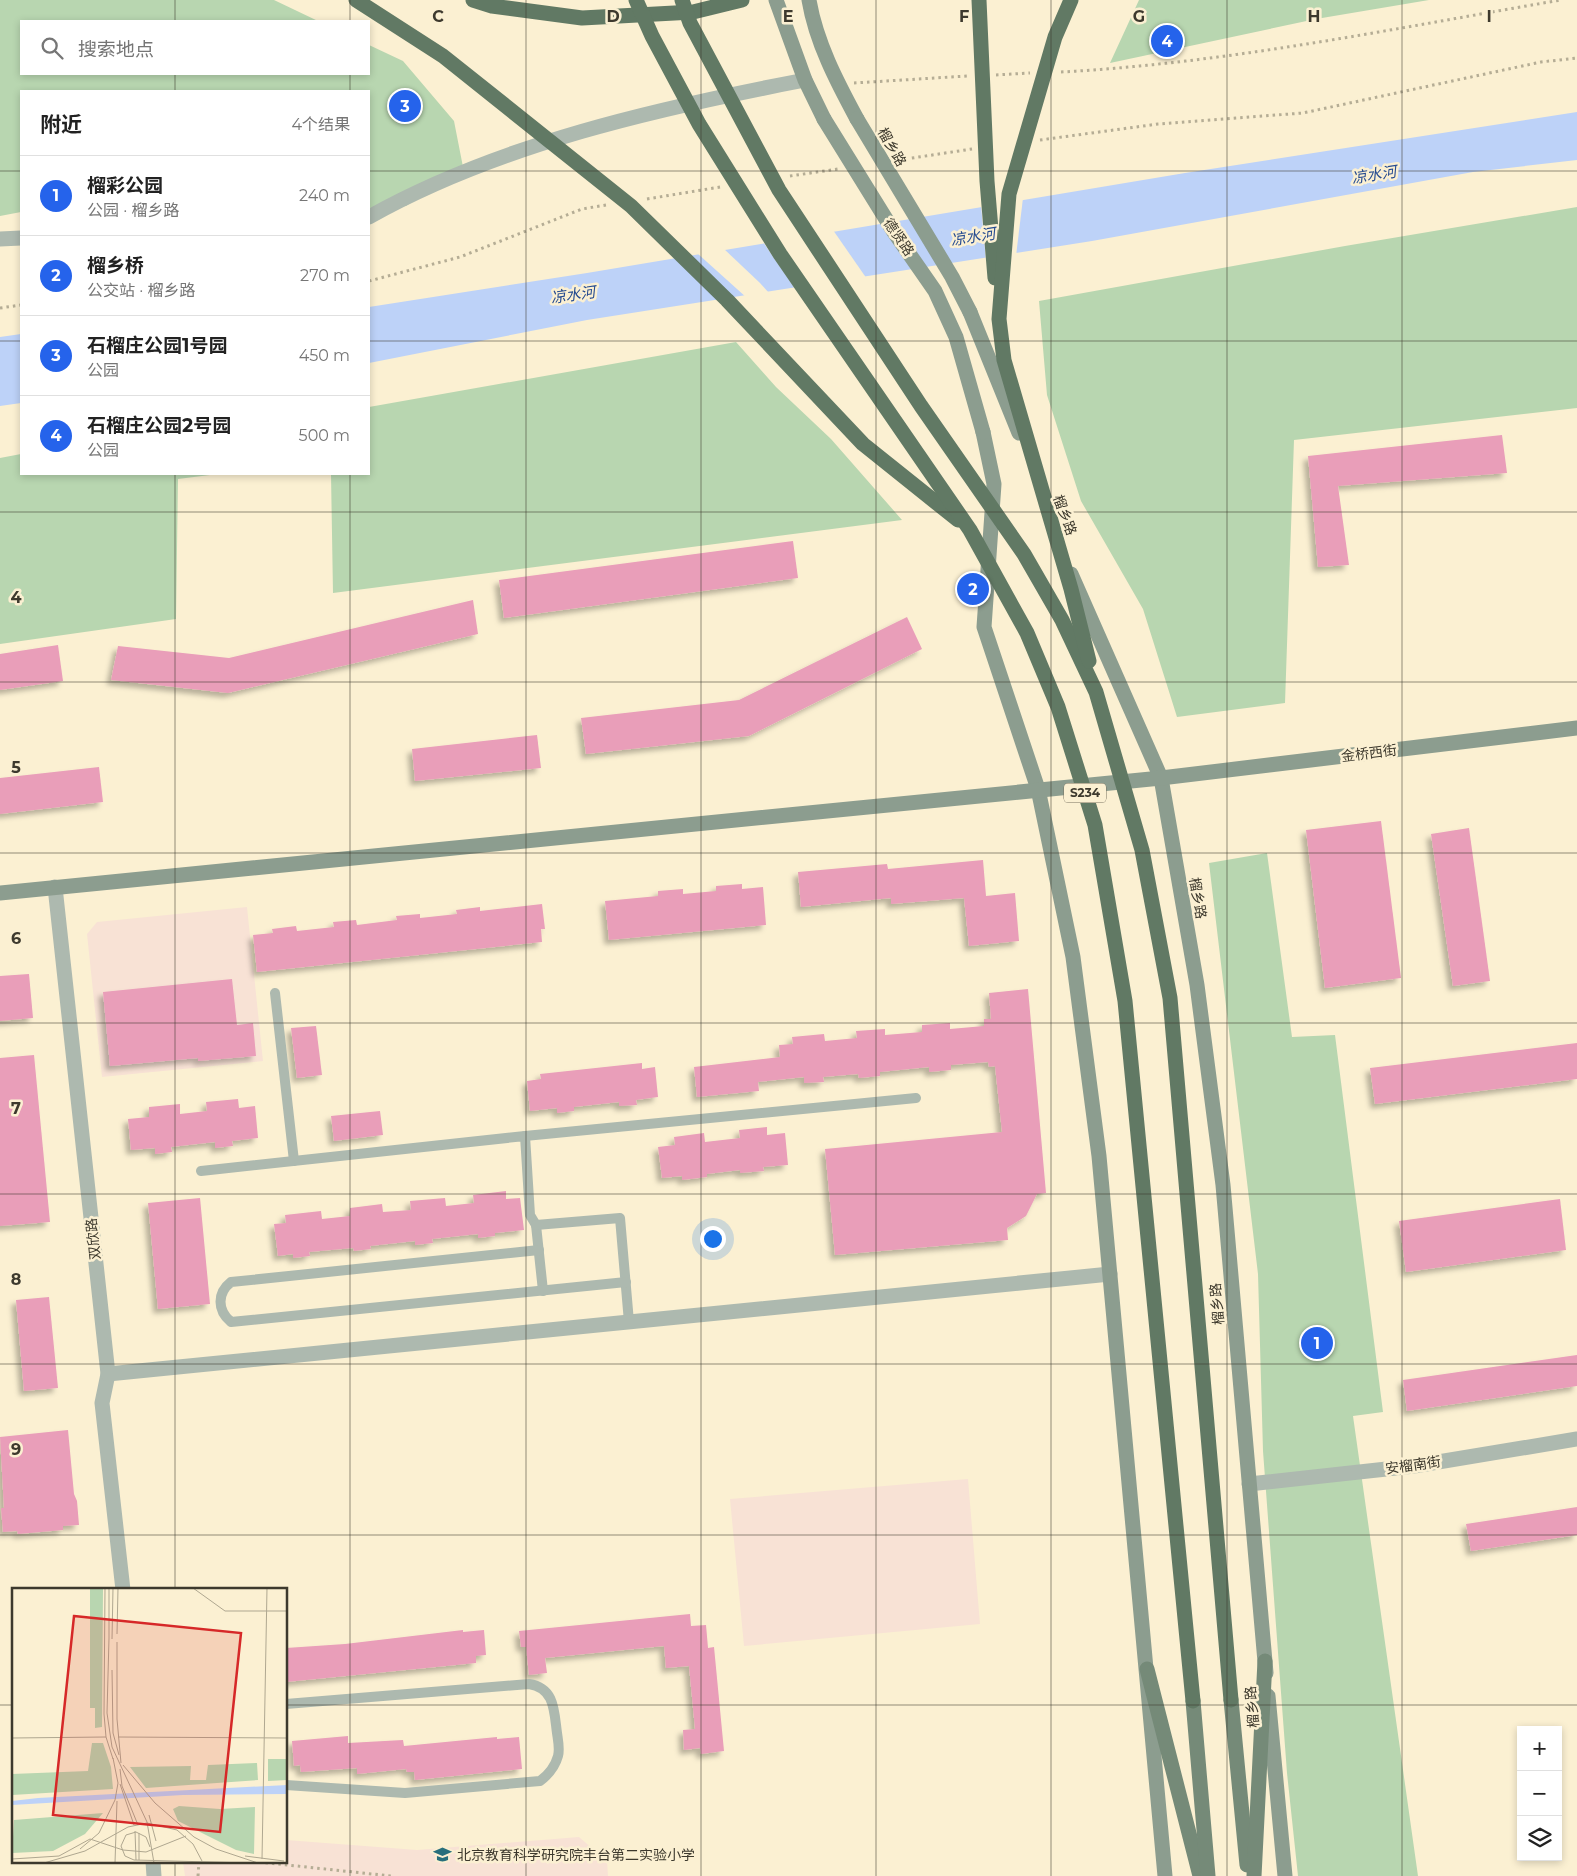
<!DOCTYPE html>
<html lang="zh">
<head>
<meta charset="utf-8">
<style>
  :root { --surface:#fff; --page:#f2f2f2; --text:#222; --muted:#767676; --line:#e0e0e0; --accent:#2563eb }
  body { margin:0; font-family:Montserrat,"Noto Sans SC",sans-serif; background:var(--page); color:var(--text) }
  .controls { position:absolute; right:15px; bottom:15px; display:grid; overflow:hidden; border-radius:0px; box-shadow:0 2px 8px #0003 }
  .controls button { width:45px; height:45px; display:grid; place-items:center; padding:0; border:0; border-bottom:1px solid var(--line); background:var(--surface); color:var(--text); font:25px sans-serif }
  .you { position:absolute; left:712px; top:1238px; width:18px; height:18px; margin:-12px; border:4px solid #fff; border-radius:50%; background:#1a73e8; box-shadow:0 0 0 8px #1a73e833 }
  .badge { display:grid; place-items:center; width:32px; height:32px; border-radius:50%; background:var(--accent); color:#fff; font-size:16px; font-weight:700 }
  .pin { position:absolute; translate:-50% -50%; border:2px solid #fff; box-shadow:0 1px 5px #0006 }
  .list { margin:0; padding:0; list-style:none }
  h2 { display:flex; justify-content:space-between; align-items:center; height:65px; margin:0; padding:0 20px; font-size:21px }
  h2 small { font-size:16px; font-weight:400; color:var(--muted) }
  .list li { display:grid; grid-template-columns:32px 1fr auto; gap:15px; align-items:center; box-sizing:border-box; height:80px; padding:0 20px; border-top:1px solid var(--line) }
  .list b { display:block; font-size:19px; white-space:nowrap }
  .list p { margin:0; font-size:16px; white-space:nowrap; color:var(--muted) }
  .list em { font-size:16px; font-style:normal; color:var(--muted) }
  .icon { flex:none; width:28px; height:28px; fill:none; stroke:currentColor; stroke-width:2; stroke-linecap:round; stroke-linejoin:round }
  .map { position:relative; flex:none; width:1577px; height:1876px; overflow:hidden }
  .search { position:absolute; background:var(--surface); box-shadow:0 2px 8px #0003; left:20px; top:20px; width:350px; height:55px; display:flex; align-items:center; gap:12px; box-sizing:border-box; padding:0 18px; border-radius:0px; color:var(--muted); font-size:19px }
  .panel { position:absolute; background:var(--surface); box-shadow:0 2px 8px #0003; left:20px; top:90px; width:350px; height:385px; border-radius:0px }
  .map>svg:first-child { display:block }
  .commercial { fill:#f8e2d5 }
  .green { fill:#b8d6b0 }
  .water { fill:#bdd2f8 }
  .pier { fill:#fbf0d2 }
  .building { fill:#e99eb9; filter:url(#shadow) }
  .lines { fill:none; stroke-linecap:round; stroke-linejoin:round }
  .path { stroke:#b5ad95; stroke-width:3; stroke-dasharray:2.5 4; stroke-linecap:butt }
  .lane { stroke:#adb9af; stroke-width:10 }
  .street { stroke:#adb9af; stroke-width:15 }
  .secondary { stroke:#8c9d8f; stroke-width:15 }
  .primary { stroke:#758a78; stroke-width:15 }
  .highway { stroke:#617964; stroke-width:15 }
  .secondary-bridge { stroke:#8c9d8f; stroke-width:15 }
  .highway-bridge { stroke:#617964; stroke-width:15 }
  .grid { fill:none; stroke:#3d392d; stroke-width:1; stroke-opacity:0.55 }
  .labels { text-anchor:middle; stroke-width:5; stroke-linejoin:round; paint-order:stroke }
  .shield { fill:#fbf0d2; stroke:#76705e; stroke-width:1 }
  .shield-label { font-size:12px; font-weight:bold; fill:#3d392d }
  .street-label { font-size:14px; fill:#3d392d; stroke:#fbf0d2 }
  .poi-label { font-size:14px; fill:#3d392d; stroke:#fbf0d2; text-anchor:start }
  .water-label { font-size:15px; font-style:italic; fill:#244a90; stroke:#fbf0d2 }
  .inset-road { fill:none; stroke:#afa790; stroke-width:1 }
  .view { fill:#d62828; fill-opacity:0.15; stroke:#d62828; stroke-width:2.5 }
  .inset-edge { fill:none; stroke:#3d392d; stroke-width:2.5 }
  .grid-label { font-size:16px; text-anchor:middle; font-weight:bold; fill:#3d392d; stroke:#fbf0d2; stroke-width:5; stroke-linejoin:round; paint-order:stroke }
</style>
</head>
<body>
<div class="map">
<svg width="1577" height="1876" viewBox="0 0 1577 1876">
  <defs>
    <filter id="shadow"><feDropShadow dx="-4.5" dy="4.5" stdDeviation="2.5" flood-color="#0004"/></filter>
  </defs>
  <rect width="100%" height="100%" fill="#fbf0d2"/>
  <g class="commercial">
    <polygon points="247,907 263,1061 102,1077 87,934 97,922"/>
    <polygon points="968,1479 980,1624 744,1646 730,1499"/>
    <polygon points="579,1837 607,1861 608,1876 185,1876 183,1862 286,1862 286,1840 417,1850"/>
  </g>
  <g class="green">
    <polygon points="0,0 274,0 318,21 21,21 21,74 369,74 369,45 403,61 454,121 463,167 406,206 369,208 369,91 21,91 21,212 0,216"/>
    <polygon points="1139,0 1429,0 1316,19 1110,63"/>
    <polygon points="1577,207 1577,408 1294,440 1285,703 1177,717 1143,609 1081,501 1047,395 1039,301 1345,246"/>
    <polygon points="736,342 776,387 831,439 902,520 333,593 331,474 369,474 369,407"/>
    <polygon points="21,454 21,474 218,474 178,479 176,619 0,644 0,458"/>
    <polygon points="1267,853 1292,1037 1335,1035 1383,1412 1353,1416 1418,1876 1298,1876 1287,1773 1263,1451 1258,1274 1209,863"/>
  </g>
  <g class="water">
    <polygon points="1577,112 1577,160 1473,172 1092,241 587,320 369,363 369,307 587,273 1185,173"/>
    <polygon points="21,334 21,403 0,406 0,337"/>
  </g>
  <g class="pier">
    <polygon points="1023,198 1016,256 986,261 981,205"/>
    <polygon points="833,230 867,279 796,290 763,242"/>
    <polygon points="723,248 760,283 770,294 747,298 697,253"/>
  </g>
  <g class="building">
    <polygon points="1502,435 1507,473 1338,486 1349,565 1318,567 1308,456"/>
    <polygon points="793,541 798,578 504,618 499,580"/>
    <polygon points="473,600 478,634 228,693 111,680 118,646 229,658"/>
    <polygon points="907,617 922,649 749,736 586,754 581,718 739,700"/>
    <polygon points="58,645 63,681 0,690 0,654"/>
    <polygon points="537,735 541,768 415,781 412,749"/>
    <polygon points="99,767 103,802 0,814 0,778"/>
    <polygon points="1381,821 1401,978 1325,988 1306,830"/>
    <polygon points="1469,828 1490,981 1453,986 1431,834"/>
    <polygon points="983,860 986,896 1015,893 1019,941 969,946 964,898 891,904 891,898 801,907 798,872 887,864 888,869"/>
    <polygon points="742,884 742,889 763,887 766,925 609,940 605,901 658,896 658,891 683,889 683,894 716,891 716,886"/>
    <polygon points="542,904 545,929 541,929 542,942 257,972 253,935 273,933 272,929 296,926 297,931 334,927 333,922 356,920 357,925 397,920 396,916 420,914 420,918 457,914 456,910 480,907 480,911"/>
    <polygon points="29,974 33,1018 0,1021 0,976"/>
    <polygon points="232,979 237,1025 253,1023 256,1056 198,1061 198,1058 110,1066 103,992"/>
    <polygon points="1028,989 1046,1193 1037,1194 1026,1216 1007,1228 1008,1240 835,1255 825,1149 1002,1132 995,1066 989,1067 988,1062 951,1065 951,1070 929,1072 929,1067 880,1072 880,1076 859,1078 858,1074 823,1077 824,1082 804,1083 804,1077 758,1082 759,1091 697,1097 694,1067 780,1057 779,1045 793,1044 792,1037 824,1034 825,1041 857,1038 856,1031 885,1029 885,1035 922,1032 922,1025 950,1023 950,1029 984,1026 984,1019 991,1019 989,993"/>
    <polygon points="316,1026 322,1075 297,1078 291,1028"/>
    <polygon points="1577,1043 1577,1079 1375,1104 1370,1068"/>
    <polygon points="34,1055 50,1222 0,1226 0,1058"/>
    <polygon points="642,1063 642,1069 655,1067 658,1097 636,1100 637,1105 619,1106 619,1102 574,1107 574,1111 557,1113 557,1108 530,1111 527,1081 541,1079 540,1074"/>
    <polygon points="238,1099 239,1108 255,1106 258,1138 232,1141 233,1146 215,1148 215,1142 171,1147 172,1152 155,1154 155,1148 131,1150 128,1119 149,1117 149,1107 180,1104 180,1114 207,1111 206,1102"/>
    <polygon points="380,1111 383,1135 334,1141 331,1116"/>
    <polygon points="767,1127 767,1135 785,1133 788,1165 763,1167 764,1171 740,1173 740,1170 707,1174 707,1177 682,1180 682,1176 662,1178 658,1147 675,1145 674,1137 704,1133 705,1142 740,1138 739,1130"/>
    <polygon points="506,1191 506,1199 520,1198 524,1230 495,1233 495,1236 478,1238 478,1234 432,1239 433,1243 415,1245 415,1241 370,1246 371,1249 354,1251 353,1248 309,1252 310,1256 293,1258 293,1254 278,1256 274,1224 286,1223 285,1215 321,1211 322,1219 350,1216 350,1208 382,1204 383,1212 411,1210 410,1201 445,1198 446,1206 474,1203 473,1195"/>
    <polygon points="200,1198 210,1304 158,1309 148,1203"/>
    <polygon points="1560,1199 1566,1250 1406,1272 1399,1221"/>
    <polygon points="49,1297 58,1388 24,1391 16,1300"/>
    <polygon points="1577,1355 1577,1386 1407,1411 1403,1380"/>
    <polygon points="68,1430 74,1494 77,1501 79,1525 63,1526 63,1530 18,1534 17,1531 3,1532 1,1508 4,1508 0,1437"/>
    <polygon points="1577,1507 1577,1535 1471,1551 1466,1524"/>
    <polygon points="690,1614 691,1626 706,1625 708,1648 714,1647 724,1751 701,1754 700,1748 684,1750 683,1730 695,1729 689,1666 666,1668 664,1646 545,1658 547,1673 529,1675 526,1647 521,1647 519,1631"/>
    <polygon points="463,1630 463,1632 484,1630 486,1655 476,1656 476,1663 286,1682 286,1648 345,1644"/>
    <polygon points="348,1736 348,1743 403,1740 404,1746 497,1737 497,1739 519,1737 522,1769 415,1780 414,1772 407,1772 406,1769 357,1774 357,1768 301,1772 300,1765 294,1766 292,1741"/>
  </g>
  <g class="lines">
    <g class="path">
      <path d="M1061,72C1229,63 1396,28 1561,0"/>
      <polyline points="996,75 1030,73"/>
      <polyline points="854,83 967,76"/>
      <polyline points="1040,140 1158,124 1303,113 1541,62 1577,58"/>
      <polyline points="899,160 972,149"/>
      <polyline points="790,176 838,169"/>
      <polyline points="647,199 720,187"/>
      <polyline points="369,281 460,257 582,209 606,205"/>
      <polyline points="0,308 21,305"/>
      <polyline points="259,1862 391,1876"/>
      <polyline points="198,1876 199,1862"/>
    </g>
    <g class="lane">
      <polyline points="275,993 294,1161"/>
      <polyline points="525,1136 916,1098"/>
      <polyline points="201,1171 525,1136 530,1215 536,1225 543,1291"/>
      <polyline points="536,1225 620,1218 629,1322"/>
      <path d="M539,1250L231,1282C217,1293 217,1310 231,1322L626,1282"/>
      <path d="M286,1704L529,1684C555,1688 554,1711 557,1733C558,1740 560,1749 558,1756C555,1767 548,1775 540,1781L405,1793L286,1785"/>
    </g>
    <g class="street">
      <path d="M369,217C499,144 659,108 805,80"/>
      <polyline points="0,239 21,238"/>
      <polyline points="55,887 108,1374 102,1403 123,1590"/>
      <polyline points="108,1374 1110,1274"/>
      <polyline points="1249,1484 1414,1466 1577,1439"/>
      <polyline points="153,1862 154,1876"/>
    </g>
    <g class="secondary">
      <polyline points="776,0 805,80 824,119"/>
      <path d="M809,0C816,42 837,82 857,119"/>
      <polyline points="970,312 1019,433"/>
      <polyline points="983,432 994,484 984,627 1038,789 1073,957 1099,1156 1165,1876"/>
      <polyline points="1071,574 1161,778 1197,985 1223,1185 1266,1673"/>
      <polyline points="0,893 1161,778 1577,728"/>
      <polyline points="1268,1696 1285,1876"/>
    </g>
    <g class="primary">
      <polyline points="1147,1669 1200,1876"/>
      <polyline points="1231,1700 1247,1865"/>
      <polyline points="1193,1701 1208,1876"/>
      <polyline points="1254,1876 1265,1661"/>
    </g>
    <polyline class="highway" points="473,0 492,6 582,18 693,12 742,0"/>
    <g class="secondary-bridge">
      <polyline points="824,119 894,232 935,291 956,337 983,432"/>
      <polyline points="857,119 952,277 970,312"/>
    </g>
    <g class="highway-bridge">
      <polyline points="356,0 443,56 631,206 727,300 863,444 958,520"/>
      <polyline points="636,0 652,36 699,124 780,254 970,530 1027,633 1058,707 1095,825 1125,1001 1193,1701"/>
      <polyline points="682,0 690,23 779,190 921,406 1024,554 1062,620 1096,692 1142,850 1170,998 1231,1700"/>
      <polyline points="979,0 987,181 995,278"/>
      <polyline points="1071,0 1055,37 1009,194 999,319 1004,360 1071,589 1089,661"/>
    </g>
  </g>
  <path class="grid" d="M175,0V21M350,0V21M526,0V1876M701,0V1876M876,0V1876M1051,0V1876M1227,0V1876M1402,0V1876M175,74V91M350,74V91M0,171H21M369,171H1577M0,341H21M369,341H1577M175,474V1590M350,474V1876M0,512H1577M0,682H1577M0,853H1577M0,1023H1577M0,1194H1577M0,1364H1577M0,1535H1577M0,1705H14M286,1705H1577M175,1862V1876"/>
  <defs>
    <symbol id="school-bare" viewBox="-9 -9 18 18"><path d="M0-5L7-2L0 1L-7-2ZM-4 1L0 2.5L4 1V4Q0 6-4 4Z" fill="#286f7c" stroke="#fbf0d2" stroke-width="2.5" paint-order="stroke"/></symbol>
  </defs>
  <g fill-rule="evenodd">
    <use href="#school-bare" x="430" y="1842" width="25" height="25"/>
  </g>
  <g class="labels">
    <rect class="shield" x="1064" y="783.5" width="42" height="19" rx="4"/>
    <g class="shield-label">
      <text x="1085" y="797">S234</text>
    </g>
    <g class="street-label">
      <text transform="translate(892 147) rotate(60)" y="5">榴乡路</text>
      <text transform="translate(899 237) rotate(56)" y="5">德贤路</text>
      <text transform="translate(1065 515) rotate(70)" y="5">榴乡路</text>
      <text transform="translate(1369 753) rotate(-7)" y="5">金桥西街</text>
      <text transform="translate(1198 898) rotate(80)" y="5">榴乡路</text>
      <text transform="translate(93 1239) rotate(-96)" y="5">双欣路</text>
      <text transform="translate(1217 1304) rotate(-95)" y="5">榴乡路</text>
      <text transform="translate(1413 1465) rotate(-8)" y="5">安榴南街</text>
      <text transform="translate(1252 1707) rotate(-95)" y="5">榴乡路</text>
    </g>
    <g class="poi-label">
      <text x="457" y="1860">北京教育科学研究院丰台第二实验小学</text>
    </g>
    <g class="water-label">
      <text transform="translate(1374 175) rotate(-9)" y="5">凉水河</text>
      <text transform="translate(973 237) rotate(-9)" y="5">凉水河</text>
      <text transform="translate(573 295) rotate(-8)" y="5">凉水河</text>
    </g>
  </g>
  <g transform="translate(12 1588)">
    <rect width="275" height="275" fill="#fbf0d2"/>
    <path d="M91,0L90,139L83,140V120H78V1ZM80,155H91L99,179L101,201L0,207V186L76,183ZM256,171H275V192L256,193ZM245,175L246,192L134,200L118,179L179,178L178,192H194L196,177ZM167,218L208,221L243,219L242,266L224,262L166,233L161,221ZM91,225L73,246L41,263L0,265L2,232Z" fill="#b8d6b0"/>
    <path d="M275,197V206L171,207L0,217V213L26,210Z" fill="#bdd2f8"/>
    <path class="inset-road" d="M93,0L92,126L94,149L101,171M181,0L213,23H275M105,46L106,0M97,50V0M97,50L95,125L100,159L135,234L142,275M100,51L101,0M105,54V131L109,175M100,82L101,145L107,167M106,149L275,150M0,150L94,149M111,177L143,215L182,249L204,261L246,275M108,181L110,198L126,237M108,196L122,237M137,227L144,253M123,243L124,272M127,245V272M138,259L134,249L124,244L114,247L109,258L113,268L122,272L238,275M68,261L87,245L103,212L106,195L101,170M233,268L272,273M0,271L47,268L78,251L111,262L134,264L174,248M250,271L255,0M32,275L73,263L116,239L135,235L165,242L181,256L190,273M103,275L105,213"/>
    <path class="view" d="M62,28L229,45L208,244L41,227Z"/>
    <rect width="275" height="275" class="inset-edge"/>
  </g>
  <g class="grid-label">
    <text x="438" y="22">C</text>
    <text x="613" y="22">D</text>
    <text x="788" y="22">E</text>
    <text x="964" y="22">F</text>
    <text x="1139" y="22">G</text>
    <text x="1314" y="22">H</text>
    <text x="1489" y="22">I</text>
    <text x="16" y="603">4</text>
    <text x="16" y="773">5</text>
    <text x="16" y="944">6</text>
    <text x="16" y="1114">7</text>
    <text x="16" y="1285">8</text>
    <text x="16" y="1455">9</text>
  </g>
</svg>
<div class="controls">
<button>+</button>
<button>−</button>
<button><svg class="icon" aria-label="layers" viewBox="0 0 24 24"><path d="M12 4l9 5-9 5-9-5zM3 14l9 5 9-5"/></svg></button>
</div>
<div class="you"></div>
<div class="pin badge" style="left:1317px;top:1343px">1</div>
<div class="pin badge" style="left:973px;top:589px">2</div>
<div class="pin badge" style="left:405px;top:106px">3</div>
<div class="pin badge" style="left:1167px;top:41px">4</div>
<div class="search"><svg class="icon" aria-label="search" viewBox="0 0 24 24"><circle cx="10" cy="10" r="6"/><path d="M15 15l6 6"/></svg>搜索地点</div>
<section class="panel">
<h2>附近<small>4个结果</small></h2>
<ul class="list">
<li><span class="badge">1</span><div><b>榴彩公园</b><p>公园 · 榴乡路</p></div><em>240 m</em></li>
<li><span class="badge">2</span><div><b>榴乡桥</b><p>公交站 · 榴乡路</p></div><em>270 m</em></li>
<li><span class="badge">3</span><div><b>石榴庄公园1号园</b><p>公园</p></div><em>450 m</em></li>
<li><span class="badge">4</span><div><b>石榴庄公园2号园</b><p>公园</p></div><em>500 m</em></li>
</ul>
</section>
</div>
</body>
</html>
